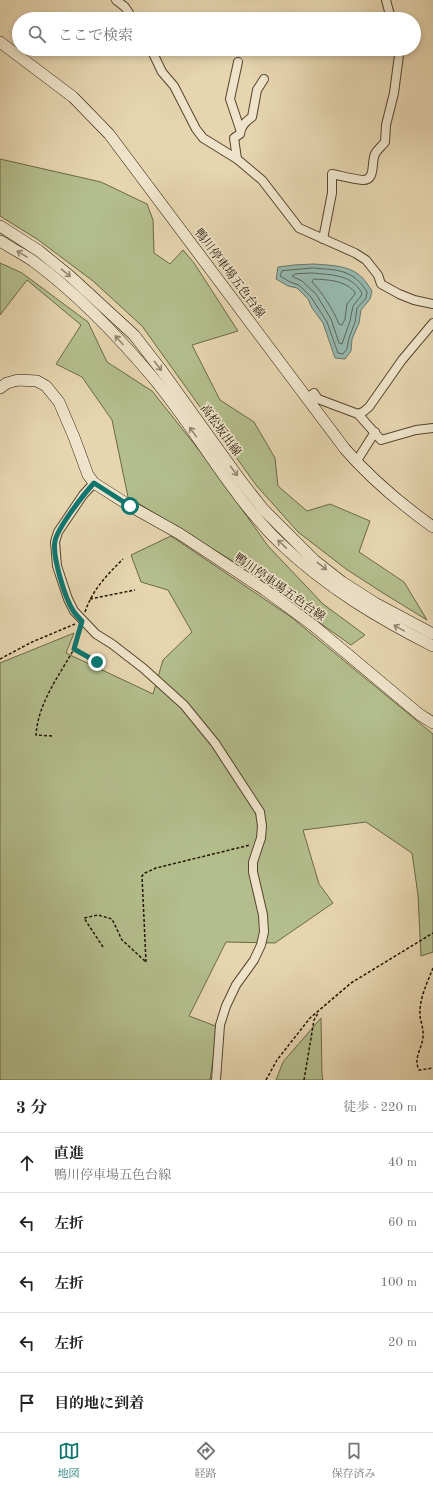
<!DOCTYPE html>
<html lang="ja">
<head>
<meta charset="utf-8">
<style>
  :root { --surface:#fff; --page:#f6f6f6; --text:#222; --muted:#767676; --line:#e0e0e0; --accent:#0f766e }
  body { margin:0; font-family:"Old Standard TT","Noto Serif JP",serif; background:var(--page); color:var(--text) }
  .stop { position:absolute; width:12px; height:12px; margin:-9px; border:3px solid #0f766e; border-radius:50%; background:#fff }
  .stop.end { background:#0f766e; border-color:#fff; box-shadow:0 1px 4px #0008 }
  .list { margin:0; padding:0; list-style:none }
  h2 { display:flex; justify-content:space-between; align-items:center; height:52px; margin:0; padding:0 16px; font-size:17px }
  h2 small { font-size:13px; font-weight:400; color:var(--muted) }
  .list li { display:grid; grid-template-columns:26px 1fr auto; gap:12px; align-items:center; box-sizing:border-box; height:60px; padding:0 16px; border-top:1px solid var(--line) }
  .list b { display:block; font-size:15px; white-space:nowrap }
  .list p { margin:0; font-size:13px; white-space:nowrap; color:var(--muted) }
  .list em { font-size:13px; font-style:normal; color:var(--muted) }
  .icon { flex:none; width:22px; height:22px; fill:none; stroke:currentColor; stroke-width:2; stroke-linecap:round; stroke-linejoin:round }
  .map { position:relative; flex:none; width:433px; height:1080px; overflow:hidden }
  .search { position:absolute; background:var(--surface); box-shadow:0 2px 6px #0003; left:12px; right:12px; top:12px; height:44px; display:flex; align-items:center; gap:10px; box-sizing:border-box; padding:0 14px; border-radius:22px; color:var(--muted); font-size:15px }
  .sheet { height:352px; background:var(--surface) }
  nav { display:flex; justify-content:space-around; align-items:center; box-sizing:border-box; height:56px; border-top:1px solid var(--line); background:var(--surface); font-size:11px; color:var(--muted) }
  nav a { display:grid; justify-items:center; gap:2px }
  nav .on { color:var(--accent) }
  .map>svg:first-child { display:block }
  .green { fill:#b3be8c; stroke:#6b6947 }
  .water { fill:#96b8af; stroke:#68766a }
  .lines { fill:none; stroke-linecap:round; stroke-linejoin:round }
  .shore { stroke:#5c6658; stroke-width:1 }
  .minor-casing { stroke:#54442d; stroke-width:10 }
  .secondary-casing { stroke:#231402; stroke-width:12 }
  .path { stroke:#231402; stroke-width:1.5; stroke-dasharray:3 2; stroke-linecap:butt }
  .minor { stroke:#efe4cb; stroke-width:8 }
  .secondary { stroke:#efe4cb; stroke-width:11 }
  .oneway { stroke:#938671 }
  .route { stroke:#0f766e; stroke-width:5 }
  .labels { text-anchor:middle; stroke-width:3.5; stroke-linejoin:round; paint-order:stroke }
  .street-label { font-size:12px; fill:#231402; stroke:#efe4cb }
</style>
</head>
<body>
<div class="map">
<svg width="433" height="1080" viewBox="0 0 433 1080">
  <rect width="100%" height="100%" fill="#e6d5af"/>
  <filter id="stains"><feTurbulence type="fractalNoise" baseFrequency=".005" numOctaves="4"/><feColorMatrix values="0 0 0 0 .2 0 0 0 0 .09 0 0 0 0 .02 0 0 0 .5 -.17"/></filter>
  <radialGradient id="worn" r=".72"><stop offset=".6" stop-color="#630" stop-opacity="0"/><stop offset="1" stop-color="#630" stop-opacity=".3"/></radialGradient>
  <g class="green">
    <polygon points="0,159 101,182 147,204 153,220 154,253 170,264 183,250 194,263 238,331 192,345 220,400 254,422 275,458 278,486 307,511 330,504 370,521 359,552 404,582 427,620 383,593 346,569 298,532 256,485 142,326 93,281 37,239 0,216"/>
    <polygon points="0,263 22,273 88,322 107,362 152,391 207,460 268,546 323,604 365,635 351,645 231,560 128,497 112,420 82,377 56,364 81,325 27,280 0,315"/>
    <polygon points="171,536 291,617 433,734 433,952 421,956 418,895 412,853 366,822 303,830 319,884 333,903 275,943 226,942 189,1016 218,1027 210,1080 0,1080 0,663 74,633 66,653 153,694 163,660 192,632 168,590 141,582 131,555"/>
    <polygon points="321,1018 322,1075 323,1080 276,1080 283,1062"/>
  </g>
  <path class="water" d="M313,264C326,265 347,265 358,274C364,278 368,285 372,291L370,299L361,310L359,323L352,339L351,351L345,359L335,358L323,323L312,308L308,299L297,288L288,286L276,279L278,267L294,265Z"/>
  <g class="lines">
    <g class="shore">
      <path d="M313,268C337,270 353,269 367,292L366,298L357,308L355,322L349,338L347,349L343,354L338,353L327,322L311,297L299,285L290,282L280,276L282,271Z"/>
      <path d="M312,273C332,275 351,274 362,293L361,296L353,306L350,321L342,344L339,343L331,319L316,294L302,281L292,276L295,274Z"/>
      <path d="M314,279C329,280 344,280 355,292V294L347,304L345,319L342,325L339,324C334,311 322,292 312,282Z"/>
    </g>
    <defs>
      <g id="minor">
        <polyline points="116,0 125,7 133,19"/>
        <polyline points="386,0 391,19"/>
        <polyline points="151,49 162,72 174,86 196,129 203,138 237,159 262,180 299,228 355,253 366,260 378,275 381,284 399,294 414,300 433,304"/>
        <polyline points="238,62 230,99 240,129"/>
        <path d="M237,159L234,138L240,134C241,126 245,122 252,117L257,90L264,79"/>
        <path d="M323,239L332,193V174C342,176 353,179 363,180C376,180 371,162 375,154C377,150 382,146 385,142L386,125L394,93L399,55V49"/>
        <polyline points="307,398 314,393 318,399 358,414 363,412 369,407 402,360 433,323"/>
        <polyline points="358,414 381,440 416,430 433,428"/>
        <polyline points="356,462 375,432"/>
        <polyline points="94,483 83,495 58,532 55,542 57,566 68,599 74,611 96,634 112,644 143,668 184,705 215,743 260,812 262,826 261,838 253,862 253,872 263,915 264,932 261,945 254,960 236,985 226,1006 220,1025 216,1080"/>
      </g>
      <g id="secondary">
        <path d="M0,42L73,97L109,134L345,449C371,479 401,504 433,527"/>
        <polyline points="0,226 39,251 71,277 134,335 162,371 241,481 263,509 314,560 342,582 375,603 433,634"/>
        <path d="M0,241C11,248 23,254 33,261C79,295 118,336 154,379C198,432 231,496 281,544C326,587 378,618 433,646"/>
        <polyline points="0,388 7,383 18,380 37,381 46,386 59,402 74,437 88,475 94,483 130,506 180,534 265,590 314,626 419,714 433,723"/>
      </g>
    </defs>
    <use href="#minor" class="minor-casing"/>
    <use href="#secondary" class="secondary-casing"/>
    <g class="path">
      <polyline points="90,599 135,590"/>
      <path d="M85,612C93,589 106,576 123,559"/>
      <polyline points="81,629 74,649 97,662"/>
      <polyline points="0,659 32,642 75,624"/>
      <path d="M52,736L36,735C38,703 59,676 74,649"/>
      <polyline points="103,947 84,918 98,915 112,919 122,940 146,962"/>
      <polyline points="146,962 142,876 145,873 156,868 250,845"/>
      <path d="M433,968C427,983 419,999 420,1016C421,1023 424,1030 423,1037C422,1049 413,1058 419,1070L433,1068"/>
      <polyline points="266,1080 277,1060 310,1018 351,983 433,933"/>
      <polyline points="304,1080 314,1020 318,1013"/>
    </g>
    <use href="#minor" class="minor"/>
    <use href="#secondary" class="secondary"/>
  </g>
  <defs><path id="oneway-shaft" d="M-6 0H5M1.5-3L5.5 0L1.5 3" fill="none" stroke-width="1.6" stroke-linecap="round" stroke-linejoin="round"/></defs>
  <g class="oneway">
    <use href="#oneway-shaft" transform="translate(22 254) rotate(-149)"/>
    <use href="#oneway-shaft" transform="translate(66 273) rotate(39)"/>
    <use href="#oneway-shaft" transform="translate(119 340) rotate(-132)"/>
    <use href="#oneway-shaft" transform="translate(158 366) rotate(52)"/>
    <use href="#oneway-shaft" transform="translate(193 432) rotate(-126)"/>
    <use href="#oneway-shaft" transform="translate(234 471) rotate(54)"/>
    <use href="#oneway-shaft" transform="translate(282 544) rotate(-136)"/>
    <use href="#oneway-shaft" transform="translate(322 566) rotate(38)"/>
    <use href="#oneway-shaft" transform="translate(399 628) rotate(-151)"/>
  </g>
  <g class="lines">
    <path class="route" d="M97,662L74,649L82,621C79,618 76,615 74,612C65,599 52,556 55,541C58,527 84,494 94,483L130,506"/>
  </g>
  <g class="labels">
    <g class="street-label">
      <text transform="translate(230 273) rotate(53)" y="4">鴨川停車場五色台線</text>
      <text transform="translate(221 430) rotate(54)" y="4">高松坂出線</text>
      <text transform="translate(280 587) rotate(35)" y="4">鴨川停車場五色台線</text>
    </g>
  </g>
  <rect width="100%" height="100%" filter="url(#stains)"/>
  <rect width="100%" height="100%" fill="url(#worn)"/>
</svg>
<div class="stop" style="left:130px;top:506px"></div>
<div class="stop end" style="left:97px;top:662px"></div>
<div class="search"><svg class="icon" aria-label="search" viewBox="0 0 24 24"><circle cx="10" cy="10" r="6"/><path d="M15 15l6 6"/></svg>ここで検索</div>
</div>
<section class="sheet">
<h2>3 分<small>徒歩 · 220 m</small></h2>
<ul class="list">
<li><svg class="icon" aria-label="ahead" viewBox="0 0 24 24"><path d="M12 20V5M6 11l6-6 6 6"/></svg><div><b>直進</b><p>鴨川停車場五色台線</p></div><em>40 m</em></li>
<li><svg class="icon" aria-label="left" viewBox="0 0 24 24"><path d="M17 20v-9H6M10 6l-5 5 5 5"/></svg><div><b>左折</b></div><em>60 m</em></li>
<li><svg class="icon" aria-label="left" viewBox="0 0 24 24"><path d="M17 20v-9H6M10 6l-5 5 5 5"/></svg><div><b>左折</b></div><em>100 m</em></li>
<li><svg class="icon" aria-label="left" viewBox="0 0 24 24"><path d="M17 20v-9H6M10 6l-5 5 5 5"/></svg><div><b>左折</b></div><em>20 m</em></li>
<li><svg class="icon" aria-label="arrive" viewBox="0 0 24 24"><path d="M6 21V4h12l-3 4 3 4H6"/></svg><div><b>目的地に到着</b></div></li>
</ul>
</section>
<nav>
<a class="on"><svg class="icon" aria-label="map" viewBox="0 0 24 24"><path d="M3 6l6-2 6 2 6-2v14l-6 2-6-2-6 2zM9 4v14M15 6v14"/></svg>地図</a>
<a><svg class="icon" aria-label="directions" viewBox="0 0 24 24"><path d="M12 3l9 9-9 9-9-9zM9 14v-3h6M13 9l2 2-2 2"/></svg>経路</a>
<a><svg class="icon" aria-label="saved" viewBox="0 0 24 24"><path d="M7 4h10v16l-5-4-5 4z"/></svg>保存済み</a>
</nav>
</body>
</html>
